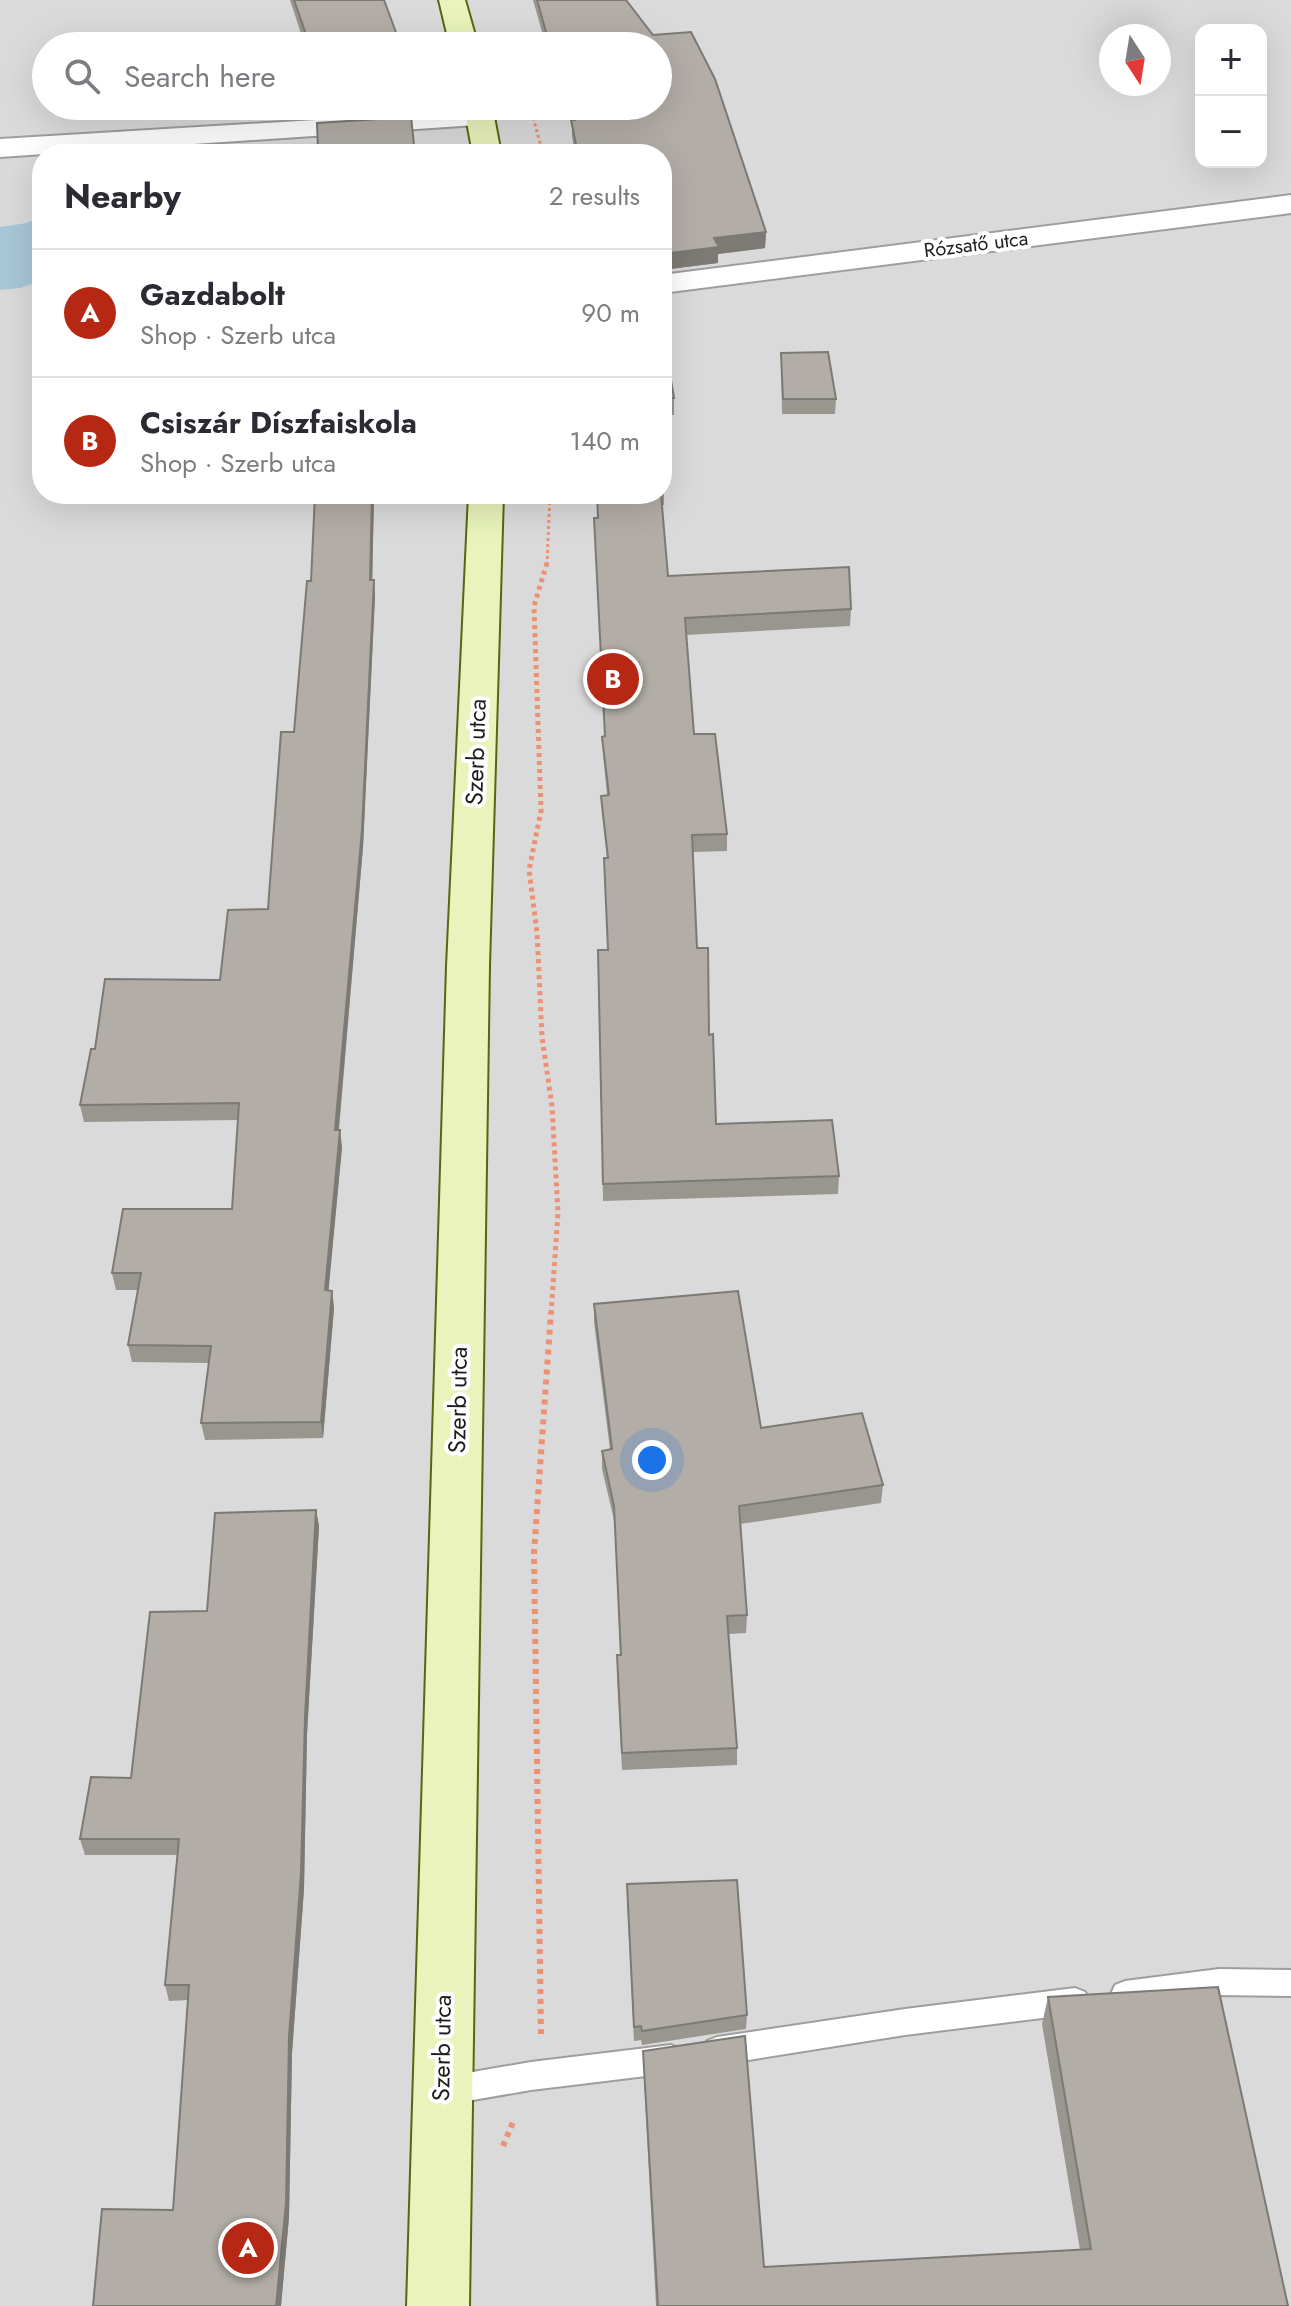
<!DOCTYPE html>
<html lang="en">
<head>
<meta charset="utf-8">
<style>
  :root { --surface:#fff; --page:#f2f2f3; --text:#2b2b33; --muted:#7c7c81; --line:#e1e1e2; --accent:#b62813 }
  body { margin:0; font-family:Jost,sans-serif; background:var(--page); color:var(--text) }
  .controls { position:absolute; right:24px; top:24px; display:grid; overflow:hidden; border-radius:16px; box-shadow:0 8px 32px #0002 }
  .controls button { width:72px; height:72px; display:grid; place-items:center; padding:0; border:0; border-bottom:2px solid var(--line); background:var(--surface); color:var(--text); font:40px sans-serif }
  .compass { position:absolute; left:1099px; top:24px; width:72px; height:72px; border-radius:50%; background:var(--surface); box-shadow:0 8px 32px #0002; rotate:168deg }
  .you { position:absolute; left:652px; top:1460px; width:28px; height:28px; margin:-20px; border:6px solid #fff; border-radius:50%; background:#1a73e8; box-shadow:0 0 0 12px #1a73e833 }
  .badge { display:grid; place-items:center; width:52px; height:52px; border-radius:50%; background:var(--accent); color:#fff; font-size:26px; font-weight:700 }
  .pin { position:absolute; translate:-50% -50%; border:4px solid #fff; box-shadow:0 2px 8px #0006 }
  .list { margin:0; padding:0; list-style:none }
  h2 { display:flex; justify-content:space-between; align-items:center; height:104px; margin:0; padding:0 32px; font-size:34px }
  h2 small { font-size:26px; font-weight:400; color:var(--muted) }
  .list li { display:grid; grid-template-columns:52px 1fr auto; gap:24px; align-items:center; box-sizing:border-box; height:128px; padding:0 32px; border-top:2px solid var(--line) }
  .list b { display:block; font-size:30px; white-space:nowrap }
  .list p { margin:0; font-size:26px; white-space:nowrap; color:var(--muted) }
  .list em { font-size:26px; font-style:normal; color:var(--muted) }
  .icon { flex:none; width:44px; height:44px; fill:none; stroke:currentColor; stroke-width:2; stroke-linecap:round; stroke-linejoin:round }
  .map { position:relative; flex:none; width:1291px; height:2306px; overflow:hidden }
  .search { position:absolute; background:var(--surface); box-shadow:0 8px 32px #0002; left:32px; top:32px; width:640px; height:88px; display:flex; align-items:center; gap:20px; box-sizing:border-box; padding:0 28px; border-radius:44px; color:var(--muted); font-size:30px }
  .panel { position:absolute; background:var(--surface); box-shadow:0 8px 32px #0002; left:32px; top:144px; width:640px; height:360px; border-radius:32px }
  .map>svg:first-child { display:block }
  .residential { fill:#dbdada; fill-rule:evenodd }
  .water { fill:#a8c6d7 }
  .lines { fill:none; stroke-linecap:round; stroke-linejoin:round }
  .service-casing { stroke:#9e9e9e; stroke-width:4 }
  .minor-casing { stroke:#9e9e9e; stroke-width:4 }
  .secondary-casing { stroke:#53680f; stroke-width:4 }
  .path-far2 { stroke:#ec9175; stroke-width:3; stroke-dasharray:3 3; stroke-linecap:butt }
  .path-far1 { stroke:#ec9175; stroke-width:5; stroke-dasharray:4 4; stroke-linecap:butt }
  .path { stroke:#ec9175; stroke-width:6; stroke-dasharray:5 5; stroke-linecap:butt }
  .service { fill:#fff; fill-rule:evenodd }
  .minor { fill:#fff; fill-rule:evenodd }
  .secondary { fill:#e9f3bb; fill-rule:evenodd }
  .wall { fill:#99958f }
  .shaded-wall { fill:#7d7974 }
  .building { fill:#b2ada6; stroke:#7d7974; stroke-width:2 }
  .labels { text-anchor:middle; stroke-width:8; stroke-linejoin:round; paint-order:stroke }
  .far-street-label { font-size:20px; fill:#1d1d1d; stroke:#fff }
  .street-label { font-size:24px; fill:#1d1d1d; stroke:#fff }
</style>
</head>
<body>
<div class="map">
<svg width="1291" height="2306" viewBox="0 0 1291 2306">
  <rect width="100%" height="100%" fill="#edebe3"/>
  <path class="residential" d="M0,0H1291V2306H0ZM1201,30H1261V162H1201ZM1111,36H1159V84H1111ZM46,46H658V106H46ZM42,154H662V494H42Z"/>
  <polygon class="water" points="42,216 42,280 20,288 0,290 0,227 27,223"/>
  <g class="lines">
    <defs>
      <g id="service">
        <polygon points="1219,1969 1291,1970 1291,1996 1219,1995 1125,2007 1115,2003 1111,1994 1115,1985 1125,1981"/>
        <polygon points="1075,1988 1085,1992 1089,2001 1085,2010 1075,2014 905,2035 717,2065 707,2061 703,2051 707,2041 717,2037 905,2009"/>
        <polygon points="671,2045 681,2049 685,2059 681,2069 671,2073 531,2090 444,2105 434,2101 429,2091 434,2081 444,2077 531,2062"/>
      </g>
      <g id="minor">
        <polygon points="481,110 491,112 495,118 491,124 0,157 0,139"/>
        <polygon points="1291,195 1291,213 662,293 662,275"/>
      </g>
      <g id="secondary">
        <polygon points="439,0 465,0 478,46 450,46"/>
        <polygon points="464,106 492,106 501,154 473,154"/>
        <polygon points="469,494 503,494 489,966 469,2306 407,2306 447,966"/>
      </g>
    </defs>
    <use href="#service" class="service-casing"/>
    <use href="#minor" class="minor-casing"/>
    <use href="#secondary" class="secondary-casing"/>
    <g class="path-far2">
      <polyline points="530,106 543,154"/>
      <polyline points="547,565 550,494"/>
    </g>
    <polyline class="path-far1" points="547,563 534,606 541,811 529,870 537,932 542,1037 552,1106 558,1213 551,1314"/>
    <g class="path">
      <polyline points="541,2034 534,1553 551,1312"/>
      <polyline points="503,2146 513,2122"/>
    </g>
    <use href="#service" class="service"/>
    <use href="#minor" class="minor"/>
    <use href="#secondary" class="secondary"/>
  </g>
  <g class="wall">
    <polygon points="290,0 384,0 401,46 305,46"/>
    <polygon points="533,0 626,0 653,35 691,32 715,79 766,232 765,248 718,254 718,263 662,270 662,154 575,154 572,136 572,124 565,106 658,106 658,46 546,46"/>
    <polygon points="316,106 409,106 410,111 317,117"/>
    <polygon points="317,123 415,154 319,154"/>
    <polygon points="662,326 674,398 674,415 662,415"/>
    <polygon points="781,353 836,399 835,414 782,414"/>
    <polygon points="662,465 664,488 664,505 662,505 668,576 851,609 850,626 686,635 694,734 727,834 727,851 693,852 697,948 709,1035 716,1124 839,1176 838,1194 603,1201 598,950 607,950 607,858 602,813 601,796 607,795 603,754 602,737 605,736 595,535 598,518 597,494 662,494"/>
    <polygon points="315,494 374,494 372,580 374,580 375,596 363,847 339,1130 342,1147 328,1290 332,1291 334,1308 323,1438 205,1440 201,1423 209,1363 132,1362 128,1345 138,1290 116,1290 112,1273 232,1209 238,1120 84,1122 80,1105 95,1049 220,980 268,909 294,732 311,581"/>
    <polygon points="594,1304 761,1428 883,1485 881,1503 740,1524 747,1615 746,1633 729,1634 737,1748 737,1765 622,1770 617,1673 617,1655 620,1655 615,1524 602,1469 602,1451 610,1450 594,1322"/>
    <polygon points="316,1510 319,1526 307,1734 304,1889 292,2053 289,2217 281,2306 93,2306 173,2210 188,2000 169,2001 165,1985 177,1855 85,1855 80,1839 131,1778 207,1611"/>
    <polygon points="627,1899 747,2015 746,2029 642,2045 641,2040 634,2041"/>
    <polygon points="1048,1997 1288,2306 656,2306 644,2078 643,2051 764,2267 1080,2250 1042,2024"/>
  </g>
  <g class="shaded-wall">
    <polygon points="766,232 765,248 718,254 718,263 662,270 662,254 714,238"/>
    <polygon points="372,494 374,494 372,596 370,580"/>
    <polygon points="374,580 375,596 363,847 337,1147 335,1130"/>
    <polygon points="340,1130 342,1147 327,1307 325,1290"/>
    <polygon points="332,1291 334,1308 323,1438 321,1422"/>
    <polygon points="316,1510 319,1526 307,1734 304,1889 292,2053 289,2217 281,2306 276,2306 305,1717"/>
  </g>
  <g class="building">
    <polygon points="294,0 384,0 401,46 310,46"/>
    <polygon points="537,0 626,0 653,35 691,32 715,79 766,232 714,238 719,247 662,254 662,154 578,154 571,120 575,120 570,106 658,106 658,46 550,46"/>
    <polygon points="411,117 415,154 334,154 334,150 318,150 317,123"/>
    <polygon points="662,326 674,398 662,398"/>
    <polygon points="828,352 836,399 783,399 781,353"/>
    <polygon points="662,465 664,488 662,488"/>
    <polygon points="315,494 372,494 370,580 374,580 362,830 335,1130 340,1130 325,1290 332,1291 321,1422 201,1423 211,1346 128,1345 141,1273 112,1273 123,1209 232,1209 239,1103 80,1105 91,1049 95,1049 105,979 220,980 228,910 268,909 281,732 294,732 307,581 311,581"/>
    <polygon points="597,494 661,494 668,576 849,567 851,609 685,618 694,734 715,734 727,834 692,835 697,948 708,948 709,1035 713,1034 716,1124 832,1120 839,1176 603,1184 598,950 608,950 604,858 608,858 601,796 609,795 602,737 605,736 594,518 598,518"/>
    <polygon points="738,1291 761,1428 862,1413 883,1485 739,1506 747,1615 727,1616 737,1748 622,1753 617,1655 621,1655 614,1506 602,1451 612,1449 594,1304"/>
    <polygon points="316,1510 305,1717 301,1873 289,2037 286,2203 276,2306 93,2306 102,2209 173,2210 189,1985 165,1985 179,1839 80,1839 91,1777 131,1778 150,1612 207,1611 215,1513"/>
    <polygon points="737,1880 747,2015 642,2031 641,2026 634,2027 627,1884"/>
    <polygon points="1218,1987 1288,2306 658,2306 643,2051 745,2036 764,2267 1091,2249 1048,1997"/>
  </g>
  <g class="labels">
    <g class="far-street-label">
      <text transform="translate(976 244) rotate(-7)" y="7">Rózsatő utca</text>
    </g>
    <g class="street-label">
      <text transform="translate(476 752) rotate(-88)" y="8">Szerb utca</text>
      <text transform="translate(458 1400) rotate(-89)" y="8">Szerb utca</text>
      <text transform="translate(442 2048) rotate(-89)" y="8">Szerb utca</text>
    </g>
  </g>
</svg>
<div class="controls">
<button>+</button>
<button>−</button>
</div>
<svg class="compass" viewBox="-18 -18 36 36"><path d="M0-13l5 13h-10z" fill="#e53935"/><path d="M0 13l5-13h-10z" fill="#7c7c81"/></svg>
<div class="you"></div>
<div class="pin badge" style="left:248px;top:2248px">A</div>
<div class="pin badge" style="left:613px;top:679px">B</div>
<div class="search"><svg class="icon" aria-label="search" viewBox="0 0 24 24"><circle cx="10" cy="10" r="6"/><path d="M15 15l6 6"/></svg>Search here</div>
<section class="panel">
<h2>Nearby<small>2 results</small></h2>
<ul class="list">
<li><span class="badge">A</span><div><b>Gazdabolt</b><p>Shop · Szerb utca</p></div><em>90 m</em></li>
<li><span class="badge">B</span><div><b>Csiszár Díszfaiskola</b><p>Shop · Szerb utca</p></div><em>140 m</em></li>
</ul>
</section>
</div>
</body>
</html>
